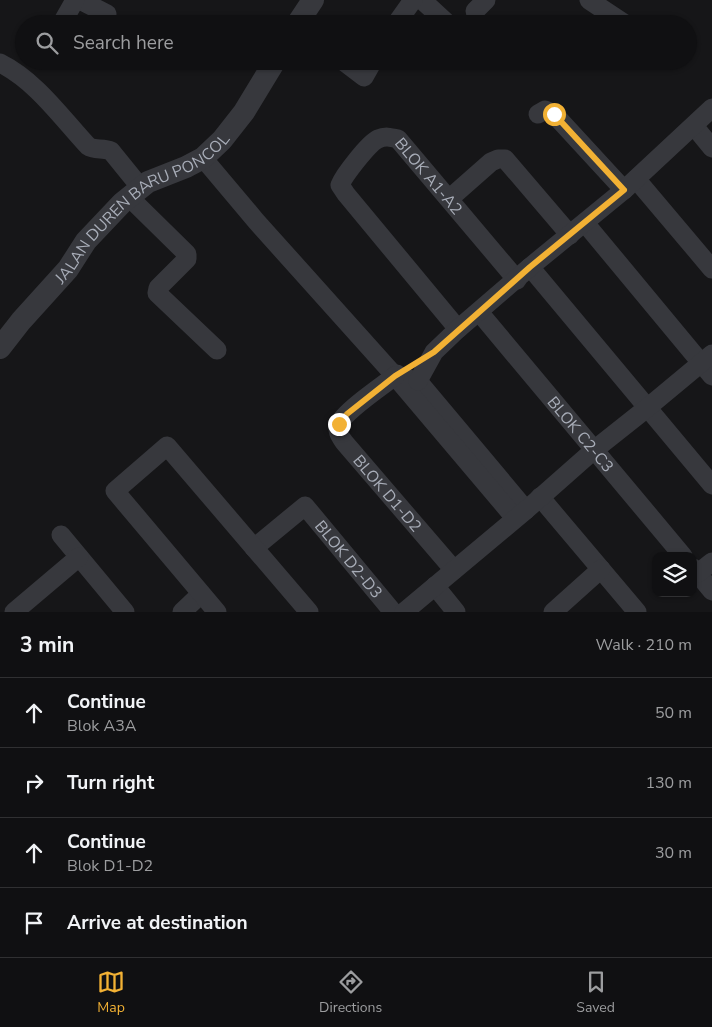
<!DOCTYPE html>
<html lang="en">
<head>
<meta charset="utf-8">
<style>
  :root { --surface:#101012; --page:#19191b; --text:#f1f3f6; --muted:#9c9d9f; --line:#303032; --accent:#f2b134 }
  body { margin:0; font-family:"Nunito Sans",sans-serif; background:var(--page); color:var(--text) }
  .controls { position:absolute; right:15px; bottom:15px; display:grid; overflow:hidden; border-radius:10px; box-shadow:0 1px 4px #0004 }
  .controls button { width:45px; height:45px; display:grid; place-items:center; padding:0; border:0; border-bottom:1px solid var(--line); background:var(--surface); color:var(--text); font:25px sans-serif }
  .stop { position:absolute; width:15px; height:15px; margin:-11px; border:4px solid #f2b134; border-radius:50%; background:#fff }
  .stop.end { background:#f2b134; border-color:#fff; box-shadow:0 1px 5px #0008 }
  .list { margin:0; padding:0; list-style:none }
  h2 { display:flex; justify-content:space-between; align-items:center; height:65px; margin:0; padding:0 20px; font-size:21px }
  h2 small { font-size:16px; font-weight:400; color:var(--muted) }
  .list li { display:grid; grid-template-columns:32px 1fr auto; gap:15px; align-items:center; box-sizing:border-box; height:70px; padding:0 20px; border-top:1px solid var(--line) }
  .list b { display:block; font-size:19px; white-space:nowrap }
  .list p { margin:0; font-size:16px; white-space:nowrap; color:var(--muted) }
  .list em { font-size:16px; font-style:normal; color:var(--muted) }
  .icon { flex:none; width:28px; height:28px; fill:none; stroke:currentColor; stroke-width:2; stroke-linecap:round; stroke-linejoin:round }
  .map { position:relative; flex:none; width:712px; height:612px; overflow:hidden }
  .search { position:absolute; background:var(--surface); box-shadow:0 1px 4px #0004; left:15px; right:15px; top:15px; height:55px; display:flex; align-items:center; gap:12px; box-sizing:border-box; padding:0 18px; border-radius:28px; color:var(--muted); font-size:19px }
  .sheet { height:345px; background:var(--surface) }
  nav { display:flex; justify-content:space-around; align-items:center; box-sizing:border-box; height:70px; border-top:1px solid var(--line); background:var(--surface); font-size:14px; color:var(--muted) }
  nav a { display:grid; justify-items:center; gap:2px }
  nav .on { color:var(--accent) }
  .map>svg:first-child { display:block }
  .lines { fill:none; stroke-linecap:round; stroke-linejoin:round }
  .minor { stroke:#37383d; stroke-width:19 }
  .tertiary { stroke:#37383d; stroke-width:22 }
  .route { stroke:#f2b134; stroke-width:6 }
  .labels { text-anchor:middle; stroke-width:4.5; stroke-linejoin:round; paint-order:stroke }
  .street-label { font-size:16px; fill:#a8adb8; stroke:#111113 }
</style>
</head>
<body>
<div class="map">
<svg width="712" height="612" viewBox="0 0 712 612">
  <rect width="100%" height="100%" fill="#161618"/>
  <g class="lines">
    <g class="minor">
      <polyline points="80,0 107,14"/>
      <polyline points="422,0 448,24"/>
      <polyline points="589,0 625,24"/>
      <polyline points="475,11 486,0"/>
      <polyline points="62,23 75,0"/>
      <polyline points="396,24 413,0"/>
      <polyline points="343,61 364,77 373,61"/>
      <path d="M0,63C36,81 61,117 88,146C95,151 103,147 111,151L141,188"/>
      <polyline points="538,114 545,110 554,114 624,190"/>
      <polyline points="694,126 712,148"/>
      <polyline points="203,158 256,221 395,376 418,381 526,510"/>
      <polyline points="636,179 712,269"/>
      <polyline points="129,197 187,254 187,259 158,288 157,293 217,350"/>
      <polyline points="449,199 491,162 498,159 505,159 570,235"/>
      <polyline points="585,223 712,376"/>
      <polyline points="530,267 712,485"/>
      <path id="s1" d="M479,312L683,556"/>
      <path id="s2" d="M458,329L346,194L340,185C344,175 369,143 378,139C385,136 390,137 398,139L517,280"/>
      <polyline points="397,374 395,376 515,518"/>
      <path id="s3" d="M395,376C382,386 345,411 339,424C336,431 340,436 344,442L454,570"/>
      <polyline points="418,381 434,352 458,329 530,267 624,190 712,108"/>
      <polyline points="540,497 637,612"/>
      <polyline points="61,535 125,612"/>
      <path id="s4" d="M254,548L305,506L393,612"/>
      <polyline points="693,568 712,591"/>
      <polyline points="698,573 712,562"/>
      <polyline points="435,586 456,612"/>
      <polyline points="14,612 79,557"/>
      <polyline points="182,612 201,594"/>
      <polyline points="217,612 115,491 167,446 309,612"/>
      <polyline points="404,612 526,510 594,450 647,408 712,354"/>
      <polyline points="553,612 601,569"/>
    </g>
    <g class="tertiary">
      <polyline points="297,24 313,0"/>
      <path id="s5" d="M0,348L21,321L68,269L86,241L122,203L148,182L186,167L203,158L222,140L244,112L275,61"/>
    </g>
  </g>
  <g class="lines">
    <polyline class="route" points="339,424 347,414 395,376 434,352 530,267 624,190 554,114"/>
  </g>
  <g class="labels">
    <g class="street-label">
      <text dy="6" stroke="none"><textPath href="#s2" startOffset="315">BLOK A1-A2</textPath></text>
      <text dy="6" stroke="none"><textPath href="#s5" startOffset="202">JALAN DUREN BARU PONCOL</textPath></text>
      <text dy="6" stroke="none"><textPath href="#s1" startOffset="159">BLOK C2-C3</textPath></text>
      <text dy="6" stroke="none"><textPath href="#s3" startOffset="161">BLOK D1-D2</textPath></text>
      <text dy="6" stroke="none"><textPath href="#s4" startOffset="135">BLOK D2-D3</textPath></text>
    </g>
  </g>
</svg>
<div class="controls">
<button><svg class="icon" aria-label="layers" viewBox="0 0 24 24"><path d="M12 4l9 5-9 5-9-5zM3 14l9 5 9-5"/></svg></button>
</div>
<div class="stop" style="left:554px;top:114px"></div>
<div class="stop end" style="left:339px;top:424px"></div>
<div class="search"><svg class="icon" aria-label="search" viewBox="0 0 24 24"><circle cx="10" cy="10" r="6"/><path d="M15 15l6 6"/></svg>Search here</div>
</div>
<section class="sheet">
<h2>3 min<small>Walk · 210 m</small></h2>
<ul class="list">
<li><svg class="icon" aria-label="ahead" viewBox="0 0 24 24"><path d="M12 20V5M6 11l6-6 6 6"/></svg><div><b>Continue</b><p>Blok A3A</p></div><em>50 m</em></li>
<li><svg class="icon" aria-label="right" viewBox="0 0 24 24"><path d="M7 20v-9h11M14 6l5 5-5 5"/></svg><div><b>Turn right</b></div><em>130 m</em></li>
<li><svg class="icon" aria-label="ahead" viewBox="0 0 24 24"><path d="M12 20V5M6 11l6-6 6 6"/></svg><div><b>Continue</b><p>Blok D1-D2</p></div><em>30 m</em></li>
<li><svg class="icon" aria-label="arrive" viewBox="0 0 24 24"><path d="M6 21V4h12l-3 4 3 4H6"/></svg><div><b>Arrive at destination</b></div></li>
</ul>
</section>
<nav>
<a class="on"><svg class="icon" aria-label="map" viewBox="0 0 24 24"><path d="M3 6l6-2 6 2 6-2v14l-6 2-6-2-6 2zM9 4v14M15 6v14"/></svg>Map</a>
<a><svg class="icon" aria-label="directions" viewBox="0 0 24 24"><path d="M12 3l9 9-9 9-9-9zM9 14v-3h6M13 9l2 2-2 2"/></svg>Directions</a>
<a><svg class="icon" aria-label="saved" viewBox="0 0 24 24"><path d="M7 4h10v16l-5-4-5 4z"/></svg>Saved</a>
</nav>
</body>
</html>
